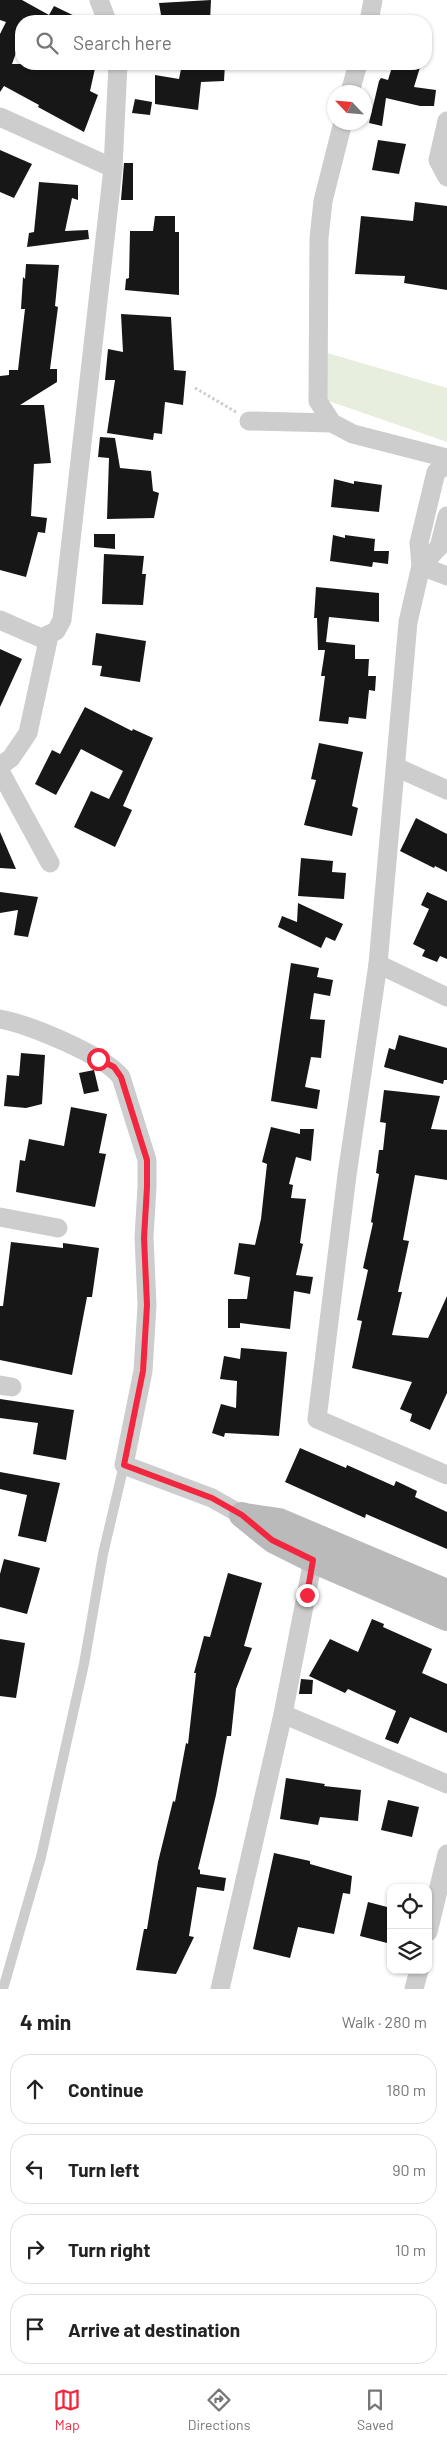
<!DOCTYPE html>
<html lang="en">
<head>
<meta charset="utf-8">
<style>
  :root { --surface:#fff; --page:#f6f6f6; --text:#222; --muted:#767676; --line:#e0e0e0; --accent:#f2273f }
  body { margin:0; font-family:Barlow,sans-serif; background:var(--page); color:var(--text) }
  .controls { position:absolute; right:15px; bottom:15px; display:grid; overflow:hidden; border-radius:10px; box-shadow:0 1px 4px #0004 }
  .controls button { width:45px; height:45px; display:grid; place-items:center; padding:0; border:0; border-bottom:1px solid var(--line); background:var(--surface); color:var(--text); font:25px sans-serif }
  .compass { position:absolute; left:327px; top:85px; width:45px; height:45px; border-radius:50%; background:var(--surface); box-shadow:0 1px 4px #0004; rotate:296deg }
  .stop { position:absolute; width:15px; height:15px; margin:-11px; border:4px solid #f2273f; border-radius:50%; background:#fff }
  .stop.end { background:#f2273f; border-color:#fff; box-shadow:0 1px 5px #0008 }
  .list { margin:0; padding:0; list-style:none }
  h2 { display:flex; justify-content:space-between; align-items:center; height:65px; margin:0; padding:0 20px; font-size:21px }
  h2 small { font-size:16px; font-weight:400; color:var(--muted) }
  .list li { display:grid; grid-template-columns:32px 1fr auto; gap:15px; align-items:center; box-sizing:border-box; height:70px; margin:0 10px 10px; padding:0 10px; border:1px solid var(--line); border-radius:20px }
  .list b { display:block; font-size:19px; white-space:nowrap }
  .list em { font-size:16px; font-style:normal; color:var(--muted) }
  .icon { flex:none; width:28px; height:28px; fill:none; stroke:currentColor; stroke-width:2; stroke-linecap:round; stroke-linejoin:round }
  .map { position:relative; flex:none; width:447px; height:1989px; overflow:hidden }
  .search { position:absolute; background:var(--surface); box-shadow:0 1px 4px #0004; left:15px; right:15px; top:15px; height:55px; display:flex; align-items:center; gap:12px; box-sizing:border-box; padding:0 18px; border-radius:20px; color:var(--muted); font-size:19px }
  .sheet { height:385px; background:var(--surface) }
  nav { display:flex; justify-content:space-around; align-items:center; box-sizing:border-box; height:70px; border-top:1px solid var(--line); background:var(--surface); font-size:14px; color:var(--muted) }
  nav a { display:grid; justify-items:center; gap:2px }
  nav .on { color:var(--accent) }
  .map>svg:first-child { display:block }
  .green { fill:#e7eedd }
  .building { fill:#171717 }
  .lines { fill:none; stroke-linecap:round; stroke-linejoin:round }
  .path { stroke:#cdcdcd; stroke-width:3; stroke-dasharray:2.5 2.5; stroke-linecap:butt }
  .lane { stroke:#cdcdcd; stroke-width:10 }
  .street { stroke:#cdcdcd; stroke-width:19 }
  .secondary { stroke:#bababa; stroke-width:26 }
  .route { stroke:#f2273f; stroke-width:6 }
</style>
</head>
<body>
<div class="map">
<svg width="447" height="1989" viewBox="0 0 447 1989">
  <rect width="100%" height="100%" fill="#fff"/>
  <polygon class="green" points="324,352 447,388 447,442 323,399"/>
  <g class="building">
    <polygon points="0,0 22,0 49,15 54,6 85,21 21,21 21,39 12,64 96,64 90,91 98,95 84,132 38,107 39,105 4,86 0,92 0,34 6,22 0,20"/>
    <polygon points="211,0 210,21 162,21 159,3"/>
    <polygon points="182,64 225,64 224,81 201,82 198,110 155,104 155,75 179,79"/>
    <polygon points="393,64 421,64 414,87 436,90 434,106 420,106 386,98 382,126 369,123 379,81 381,78 388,80"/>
    <polygon points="135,99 152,102 150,115 132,113"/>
    <polygon points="378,140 406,144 399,174 372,170"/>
    <polygon points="0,150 32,164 14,198 0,192"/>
    <polygon points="124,163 133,163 133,200 121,200"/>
    <polygon points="39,182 78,185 78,200 72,198 65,231 88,230 89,239 27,247 29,233 34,232"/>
    <polygon points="415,202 447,206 447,290 404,283 405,276 355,274 361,216 413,221"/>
    <polygon points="155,216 175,216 175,232 179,232 179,295 125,290 126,279 129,278 130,231 153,231"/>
    <polygon points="26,264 59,265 55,306 58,307 50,369 57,369 57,382 20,405 44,405 51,463 34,464 31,516 47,518 45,533 38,532 26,577 0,570 0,376 9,375 9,370 18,370 25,309 21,309 23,277 25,279"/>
    <polygon points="121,314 171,317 174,370 186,371 183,405 165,402 162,434 154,433 153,440 107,433 115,380 105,380 108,349 123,352"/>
    <polygon points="100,437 115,438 120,468 151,471 153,491 159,493 154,518 107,519 109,458 98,457"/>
    <polygon points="334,479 354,484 354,481 382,485 379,512 331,507"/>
    <polygon points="94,534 115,534 115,549 94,547"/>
    <polygon points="333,535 345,538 345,535 375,539 374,551 389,551 388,564 373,562 372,567 330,561"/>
    <polygon points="104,554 144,556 142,574 146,574 143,605 102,604"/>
    <polygon points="316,587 379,593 379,622 329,617 326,642 355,645 355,659 369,659 368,676 376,676 375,691 369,690 366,719 349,717 348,724 319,721 325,676 321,676 325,650 318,650 317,618 314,618"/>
    <polygon points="96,633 146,641 140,682 100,676 102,666 92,665"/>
    <polygon points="0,649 22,659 0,707"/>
    <polygon points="85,707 132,731 133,729 153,738 123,806 132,810 115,847 74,827 91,791 109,799 123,771 81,749 56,795 35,784 52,750 60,754"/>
    <polygon points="319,743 363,752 352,806 358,808 352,836 304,825 316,780 311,779"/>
    <polygon points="416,818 447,834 447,872 435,866 434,868 400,851"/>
    <polygon points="0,832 16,869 0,868"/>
    <polygon points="301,858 333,861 332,872 346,873 344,899 298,896"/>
    <polygon points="0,892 38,897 28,937 14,935 18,910 0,913"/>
    <polygon points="427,892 447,901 447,959 440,956 437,962 422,956 425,950 413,944 429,909 421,905"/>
    <polygon points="298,903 343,924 335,941 326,937 321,948 278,927 282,916 297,922"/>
    <polygon points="291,963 319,968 317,977 333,980 330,996 314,993 310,1019 325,1020 321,1058 311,1057 305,1087 320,1090 317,1109 271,1101"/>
    <polygon points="399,1035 447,1048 447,1080 444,1080 443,1084 384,1067 389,1048 395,1050"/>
    <polygon points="21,1053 45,1055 42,1104 26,1108 4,1106 7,1075 19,1076"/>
    <polygon points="94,1070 99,1091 84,1094 79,1073"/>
    <polygon points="384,1090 440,1096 431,1129 447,1130 447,1180 415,1175 403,1240 409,1241 398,1292 402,1292 392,1335 428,1338 447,1296 447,1393 430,1430 410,1421 412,1414 400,1409 412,1382 352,1368 362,1321 357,1320 368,1270 363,1268 373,1223 371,1222 379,1174 376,1173 379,1150 383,1150 386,1123 380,1122"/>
    <polygon points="71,1107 107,1114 99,1153 106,1154 95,1207 16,1192 20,1160 25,1161 29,1139 64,1146"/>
    <polygon points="271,1127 300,1134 300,1129 314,1129 311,1161 296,1157 289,1184 293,1185 291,1198 306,1199 300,1243 303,1244 296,1275 313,1277 310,1294 294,1291 290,1329 240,1323 240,1328 228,1328 228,1299 247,1299 250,1277 234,1274 239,1243 255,1245 261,1219 267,1164 262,1162"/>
    <polygon points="11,1242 63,1248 63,1243 99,1248 92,1297 87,1297 72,1375 0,1360 0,1306 3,1306"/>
    <polygon points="241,1348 287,1352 279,1436 225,1433 224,1437 212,1433 221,1404 236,1408 237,1381 220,1379 224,1356 240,1359"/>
    <polygon points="0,1399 74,1410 66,1460 33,1454 38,1423 0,1418"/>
    <polygon points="300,1448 346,1468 347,1465 394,1486 396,1481 417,1491 415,1497 447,1512 447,1549 366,1514 365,1518 285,1482"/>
    <polygon points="0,1472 60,1483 46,1542 18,1536 27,1495 0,1489"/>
    <polygon points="4,1559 40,1568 27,1614 0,1607 0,1574"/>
    <polygon points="228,1573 262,1583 244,1646 252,1648 236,1689 231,1736 227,1736 216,1795 198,1869 200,1870 200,1874 226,1878 224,1891 197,1887 189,1936 194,1937 176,1974 136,1970 144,1929 147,1929 158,1862 173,1801 175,1802 186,1743 188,1744 196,1673 194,1673 204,1636 210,1637"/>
    <polygon points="372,1619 384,1624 383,1627 432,1649 422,1673 447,1684 447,1733 410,1717 398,1744 385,1739 396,1711 348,1689 345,1693 309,1676 330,1639 358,1652"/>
    <polygon points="0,1639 25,1643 16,1698 0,1696"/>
    <polygon points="301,1679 313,1680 312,1694 299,1694"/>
    <polygon points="286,1778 325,1784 324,1786 361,1790 358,1821 320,1817 318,1825 280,1819"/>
    <polygon points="388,1800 419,1807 412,1837 381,1830"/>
    <polygon points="274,1853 310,1861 310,1864 352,1876 350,1894 343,1893 334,1934 298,1927 290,1958 253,1949"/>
    <polygon points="368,1902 391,1908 391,1944 360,1936"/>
  </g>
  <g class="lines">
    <polyline class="path" points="195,388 236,412"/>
    <polyline class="lane" points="3,1989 41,1857 84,1664 103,1554 124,1465"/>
    <g class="street">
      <polyline points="99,0 107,21"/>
      <polyline points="369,21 373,0"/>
      <polyline points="350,92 358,64"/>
      <polyline points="0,117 113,168"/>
      <polyline points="447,121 438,160 447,177"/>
      <polyline points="343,122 323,201 319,238 318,401 332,423 353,434 447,458"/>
      <polyline points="249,421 332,423"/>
      <polyline points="447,465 436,472 419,543 421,566 408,622 378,964 347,1175 317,1419 447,1475"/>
      <polyline points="421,566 439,547 447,516"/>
      <polyline points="421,566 447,576"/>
      <polyline points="0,620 41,638 56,631 62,620 113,168 118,64"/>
      <polyline points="0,766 11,758 28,733 49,636"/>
      <polyline points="396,767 447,790"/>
      <polyline points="0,771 50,863"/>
      <polyline points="378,964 447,997"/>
      <path d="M0,1019C28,1024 104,1055 121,1077L147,1160V1187L144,1237L147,1305L143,1371L124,1465L212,1498L242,1515"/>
      <polyline points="0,1217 58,1228"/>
      <polyline points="0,1385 12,1387"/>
      <polyline points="283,1714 313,1560 318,1549"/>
      <polyline points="428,1932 447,1854"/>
      <polyline points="220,1989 283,1714 447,1784"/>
      <polyline points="414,1989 419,1970"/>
    </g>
    <g class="secondary">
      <polyline points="242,1515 273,1540 313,1560 447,1618"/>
      <polyline points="245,1516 279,1521 447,1592"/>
    </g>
  </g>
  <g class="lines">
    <polyline class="route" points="98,1059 114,1067 121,1077 147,1160 147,1187 144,1238 147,1305 143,1371 124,1465 212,1498 242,1515 272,1540 313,1560 307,1595"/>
  </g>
</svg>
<div class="controls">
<button><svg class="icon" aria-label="locate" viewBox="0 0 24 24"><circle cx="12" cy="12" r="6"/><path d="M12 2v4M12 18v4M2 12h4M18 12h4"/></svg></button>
<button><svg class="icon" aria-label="layers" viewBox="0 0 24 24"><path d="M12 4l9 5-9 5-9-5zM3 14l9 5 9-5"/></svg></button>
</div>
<svg class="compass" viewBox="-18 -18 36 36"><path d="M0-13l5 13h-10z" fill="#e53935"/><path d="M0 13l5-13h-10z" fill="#767676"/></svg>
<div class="stop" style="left:98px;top:1059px"></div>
<div class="stop end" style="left:307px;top:1595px"></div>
<div class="search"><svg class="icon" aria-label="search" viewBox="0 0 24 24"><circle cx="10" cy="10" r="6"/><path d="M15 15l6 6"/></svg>Search here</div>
</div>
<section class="sheet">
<h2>4 min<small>Walk · 280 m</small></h2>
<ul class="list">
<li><svg class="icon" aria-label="ahead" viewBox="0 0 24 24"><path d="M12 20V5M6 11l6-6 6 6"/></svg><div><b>Continue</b></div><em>180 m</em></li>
<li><svg class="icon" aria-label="left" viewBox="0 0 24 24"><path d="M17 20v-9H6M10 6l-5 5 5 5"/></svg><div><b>Turn left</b></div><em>90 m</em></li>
<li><svg class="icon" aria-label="right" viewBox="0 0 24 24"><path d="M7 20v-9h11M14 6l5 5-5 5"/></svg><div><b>Turn right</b></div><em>10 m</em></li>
<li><svg class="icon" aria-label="arrive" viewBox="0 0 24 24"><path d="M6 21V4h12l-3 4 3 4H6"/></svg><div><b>Arrive at destination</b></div></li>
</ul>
</section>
<nav>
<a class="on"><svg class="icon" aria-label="map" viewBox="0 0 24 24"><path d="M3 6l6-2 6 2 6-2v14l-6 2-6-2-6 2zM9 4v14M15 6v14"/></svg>Map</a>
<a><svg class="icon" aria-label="directions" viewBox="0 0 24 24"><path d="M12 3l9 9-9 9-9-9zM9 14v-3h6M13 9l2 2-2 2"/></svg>Directions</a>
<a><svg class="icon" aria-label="saved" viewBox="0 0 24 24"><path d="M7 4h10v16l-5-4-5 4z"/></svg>Saved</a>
</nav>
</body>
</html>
